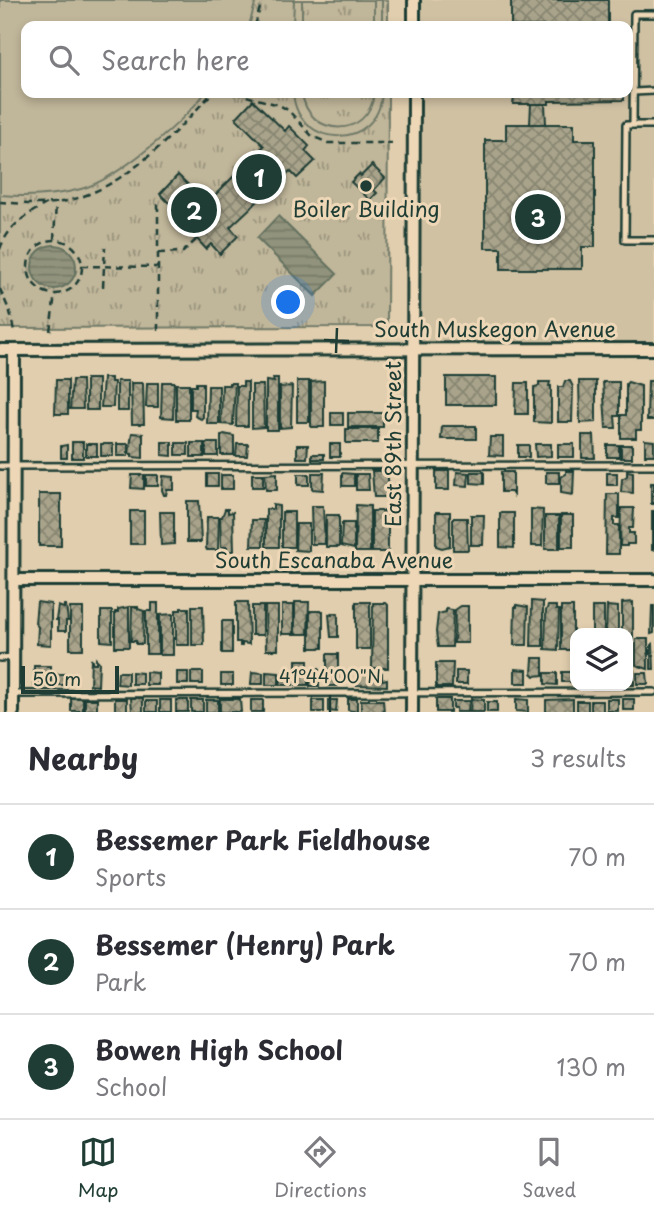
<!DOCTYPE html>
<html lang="en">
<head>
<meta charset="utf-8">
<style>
  :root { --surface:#fff; --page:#f2f2f3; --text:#2b2b33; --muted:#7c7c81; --line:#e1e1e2; --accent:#1f3d34 }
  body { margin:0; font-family:"Playpen Sans",sans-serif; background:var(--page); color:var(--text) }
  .controls { position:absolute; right:21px; bottom:21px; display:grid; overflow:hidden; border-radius:14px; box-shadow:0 4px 10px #0003 }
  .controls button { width:63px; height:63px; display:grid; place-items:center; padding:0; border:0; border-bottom:2px solid var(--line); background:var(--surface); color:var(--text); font:35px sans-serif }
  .scale { position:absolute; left:21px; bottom:18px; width:98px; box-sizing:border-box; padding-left:7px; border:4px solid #1f3d34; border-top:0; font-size:19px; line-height:24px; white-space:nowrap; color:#1f3d34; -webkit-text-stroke:5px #edd7b6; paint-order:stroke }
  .you { position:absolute; left:289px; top:303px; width:24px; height:24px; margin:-18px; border:5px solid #fff; border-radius:50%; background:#1a73e8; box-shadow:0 0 0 10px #1a73e833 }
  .badge { display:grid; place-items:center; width:46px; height:46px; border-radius:50%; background:var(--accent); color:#fff; font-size:23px; font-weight:700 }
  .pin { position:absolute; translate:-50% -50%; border:4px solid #fff; box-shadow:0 2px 7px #0006 }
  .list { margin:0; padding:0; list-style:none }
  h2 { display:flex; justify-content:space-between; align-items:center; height:91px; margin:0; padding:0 28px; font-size:30px }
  h2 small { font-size:23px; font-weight:400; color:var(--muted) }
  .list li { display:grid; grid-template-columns:46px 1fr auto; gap:21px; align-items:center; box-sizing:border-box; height:105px; padding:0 28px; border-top:2px solid var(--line) }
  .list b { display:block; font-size:26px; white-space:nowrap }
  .list p { margin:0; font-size:23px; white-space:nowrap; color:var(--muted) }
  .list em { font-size:23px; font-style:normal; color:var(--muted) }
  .icon { flex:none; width:38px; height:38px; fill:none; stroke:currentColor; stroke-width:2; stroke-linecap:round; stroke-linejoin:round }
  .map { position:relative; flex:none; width:654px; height:712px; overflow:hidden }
  .search { position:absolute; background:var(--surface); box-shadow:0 4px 10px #0003; left:21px; right:21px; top:21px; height:77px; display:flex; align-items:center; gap:18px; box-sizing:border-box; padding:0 24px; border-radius:14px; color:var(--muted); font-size:26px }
  .sheet { height:406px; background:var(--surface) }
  nav { display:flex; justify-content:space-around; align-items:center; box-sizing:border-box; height:98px; border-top:2px solid var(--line); background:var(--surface); font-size:19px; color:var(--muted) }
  nav a { display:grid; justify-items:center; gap:4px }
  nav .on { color:var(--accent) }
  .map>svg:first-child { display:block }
  .built { fill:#d0c1a3 }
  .park { fill:url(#park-tufts); stroke:#707a67; stroke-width:2 }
  .pitch { fill:#c0b69a; stroke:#707a67; stroke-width:2 }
  .water { fill:url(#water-rules); stroke:#63715f; stroke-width:2 }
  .building { fill:url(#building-cross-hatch); stroke:#1f3d34; stroke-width:2 }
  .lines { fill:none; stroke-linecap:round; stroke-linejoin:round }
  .service-casing { stroke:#1f3d34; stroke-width:10 }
  .minor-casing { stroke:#1f3d34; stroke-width:16 }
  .path { stroke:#1f3d34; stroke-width:2.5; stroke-dasharray:7 5; stroke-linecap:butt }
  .service { stroke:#edd7b6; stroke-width:5 }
  .minor { stroke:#edd7b6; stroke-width:10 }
  .ticks { fill:none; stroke:#1f3d34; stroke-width:2.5 }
  .poi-dot { fill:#1f3d34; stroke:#edd7b6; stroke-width:2.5 }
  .labels { text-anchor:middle; stroke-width:6; stroke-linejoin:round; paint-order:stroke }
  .poi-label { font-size:21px; fill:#1f3d34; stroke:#edd7b6 }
  .street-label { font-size:21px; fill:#1f3d34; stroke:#edd7b6 }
  .ticks-label { font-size:18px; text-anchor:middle; fill:#1f3d34; stroke:#edd7b6; stroke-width:6; stroke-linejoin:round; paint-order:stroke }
</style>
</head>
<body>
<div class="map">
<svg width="654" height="712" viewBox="0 0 654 712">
  <defs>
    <pattern id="park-tufts" width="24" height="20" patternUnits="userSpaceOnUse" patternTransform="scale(1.75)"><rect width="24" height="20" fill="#c0b69a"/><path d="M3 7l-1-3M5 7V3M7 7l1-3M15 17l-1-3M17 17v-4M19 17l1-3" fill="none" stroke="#9b957e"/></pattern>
    <pattern id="water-rules" width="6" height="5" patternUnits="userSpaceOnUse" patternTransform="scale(1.75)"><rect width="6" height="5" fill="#91937c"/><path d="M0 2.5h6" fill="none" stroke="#767966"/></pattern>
    <pattern id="building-cross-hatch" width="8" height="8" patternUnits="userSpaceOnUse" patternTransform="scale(1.75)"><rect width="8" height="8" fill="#a8a38a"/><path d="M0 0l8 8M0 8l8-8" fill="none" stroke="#888672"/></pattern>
  </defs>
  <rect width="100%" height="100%" fill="#e1ceae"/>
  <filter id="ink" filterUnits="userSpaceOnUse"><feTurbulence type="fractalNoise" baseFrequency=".0143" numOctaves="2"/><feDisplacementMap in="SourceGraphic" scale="14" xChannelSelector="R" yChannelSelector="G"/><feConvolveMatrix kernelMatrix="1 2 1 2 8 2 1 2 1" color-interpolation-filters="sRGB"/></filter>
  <g filter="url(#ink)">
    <polygon class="built" points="422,0 654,0 654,341 422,342 422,93 628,93 628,26 422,26"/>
    <polygon class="park" points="0,0 388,0 388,26 26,26 26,93 388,93 387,327 0,328"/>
    <g class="pitch">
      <path d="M0,0H256L249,26H26V93H205C182,123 118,179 81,189C55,196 27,197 0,195Z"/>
      <polygon points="294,0 302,0 302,26 293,26"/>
      <rect x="374" y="0" width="8" height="26"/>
      <path d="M293,93H302C308,139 370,139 374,93H382C379,150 298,151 293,93Z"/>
    </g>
    <g class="water">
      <polygon points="278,216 337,274 315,296 257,238"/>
      <circle cx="54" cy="267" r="22"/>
    </g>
    <g class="building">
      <rect x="511" y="0" width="97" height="26"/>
      <polygon points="491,93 624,93 624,100 549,101 549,104 513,104 514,97 491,97"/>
      <polygon points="253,100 285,131 289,126 309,146 305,151 315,161 297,178 290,171 230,227 238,236 220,254 211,244 206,249 197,239 186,228 190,224 160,194 178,175 207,203 264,146 236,118"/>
      <polygon points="531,104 545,104 546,124 530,124"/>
      <polygon points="506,124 574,124 574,140 595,140 595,247 582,247 582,269 501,269 501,248 485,248 485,140 506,140"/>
      <polygon points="372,165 385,178 374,190 377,193 370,200 351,182 359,174 361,176"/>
      <rect x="446" y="377" width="50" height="28"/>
      <polygon points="103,378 111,378 111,382 114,382 113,407 101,407"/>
      <polygon points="273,378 278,378 278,430 266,430 266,381 274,382"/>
      <rect x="86" y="379" width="12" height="31"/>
      <polygon points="56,380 68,380 68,414 55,414"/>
      <polygon points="72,380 82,380 83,409 70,409"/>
      <rect x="117" y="381" width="11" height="30"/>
      <rect x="297" y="381" width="12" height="41"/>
      <polygon points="324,381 324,427 311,427 311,382"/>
      <polygon points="565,381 570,381 573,387 572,422 558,422 558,387 563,387"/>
      <polygon points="579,381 596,381 596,422 580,423"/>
      <polygon points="648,381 654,381 654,420 647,420"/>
      <polygon points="162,382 174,382 173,418 161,417"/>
      <polygon points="243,382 248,382 248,426 236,426 237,386 243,386"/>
      <polygon points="539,382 550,382 549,386 551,386 551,423 534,422 534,387 539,386"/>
      <polygon points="603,382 619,382 619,416 615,416 616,428 606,428"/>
      <polygon points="628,382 641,386 641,430 636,430 636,438 621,438 621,415 626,415 626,384"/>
      <polygon points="131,383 143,383 144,424 132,424"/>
      <polygon points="147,383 158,383 158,407 146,407"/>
      <polygon points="196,383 203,383 203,417 201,419 195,416 196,409 191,409 191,386 196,386"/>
      <polygon points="229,383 235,383 233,425 221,424 222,385 229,385"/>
      <polygon points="516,383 528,383 528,414 515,414"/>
      <rect x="176" y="384" width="13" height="36"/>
      <polygon points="252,385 263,385 264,427 252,428"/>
      <polygon points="208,386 219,386 219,424 207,424"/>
      <polygon points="292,386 291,427 280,428 280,387"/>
      <rect x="331" y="413" width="12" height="12"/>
      <rect x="348" y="413" width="35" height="14"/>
      <polygon points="442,426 476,426 476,439 441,439"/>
      <rect x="346" y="429" width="32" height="14"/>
      <polygon points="132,433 143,434 143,458 132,457 132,454 129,454"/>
      <polygon points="224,434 234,436 234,455 221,455 221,436"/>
      <polygon points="582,435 594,435 595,458 582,458"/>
      <polygon points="490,437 503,437 503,456 489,455"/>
      <polygon points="645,440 654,441 654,455 645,455"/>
      <rect x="72" y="442" width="11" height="16"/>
      <polygon points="162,442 172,442 172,456 162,455"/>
      <rect x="176" y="443" width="12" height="12"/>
      <rect x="191" y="443" width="13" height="14"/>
      <rect x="206" y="443" width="12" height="13"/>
      <rect x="86" y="444" width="11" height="12"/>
      <rect x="101" y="444" width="12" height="12"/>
      <rect x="117" y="444" width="11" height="12"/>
      <polygon points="237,444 248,444 247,456 236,456"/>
      <rect x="330" y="444" width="10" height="13"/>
      <polygon points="535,444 551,444 551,456 536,457"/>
      <rect x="558" y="444" width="16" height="13"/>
      <polygon points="67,445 67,458 61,458 61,446"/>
      <polygon points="297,445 308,445 307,458 297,458"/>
      <rect x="518" y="445" width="11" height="12"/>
      <rect x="607" y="445" width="12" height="12"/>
      <rect x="621" y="445" width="11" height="13"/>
      <rect x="312" y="454" width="12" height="5"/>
      <polygon points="372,471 388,471 388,497 374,497"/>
      <rect x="436" y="471" width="13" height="19"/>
      <polygon points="566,471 574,471 573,495 561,493 561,477 566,474"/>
      <polygon points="627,471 633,472 633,493 621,492 622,479 627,476"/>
      <polygon points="457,472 469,473 468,486 456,485"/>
      <polygon points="471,472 484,472 484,484 471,483"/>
      <polygon points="501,472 513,472 513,495 511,492 501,492"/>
      <rect x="546" y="472" width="13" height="11"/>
      <polygon points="277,473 277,490 266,490 265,474"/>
      <polygon points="312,473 324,473 323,490 312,489"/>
      <polygon points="342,473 354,474 354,486 342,486"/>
      <rect x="607" y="473" width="10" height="12"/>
      <rect x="207" y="474" width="11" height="12"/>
      <rect x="252" y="474" width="11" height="13"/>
      <rect x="298" y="474" width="11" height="11"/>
      <polygon points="356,474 368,474 369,490 356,490"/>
      <polygon points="132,475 144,475 144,489 131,488"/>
      <rect x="146" y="475" width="12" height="11"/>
      <rect x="221" y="475" width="12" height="14"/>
      <polygon points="163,476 174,477 174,490 167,490 166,495 164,495 162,490"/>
      <rect x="651" y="483" width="3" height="21"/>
      <rect x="39" y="494" width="22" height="52"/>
      <polygon points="607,494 619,494 619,518 614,518 614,525 619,525 619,554 606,554"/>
      <polygon points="187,501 199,501 201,542 187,542"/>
      <polygon points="273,505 279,506 279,547 266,547 266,509 273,509"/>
      <polygon points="356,505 370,506 370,552 355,552"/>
      <polygon points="311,506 323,506 325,544 312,544"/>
      <polygon points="621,508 634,508 633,528 629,528 629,533 634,533 634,544 627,544 627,546 620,546"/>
      <polygon points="225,509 228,509 228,513 233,512 234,551 227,551 227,547 221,547 220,517 222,517"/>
      <polygon points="531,509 543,510 542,546 531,546"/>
      <rect x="130" y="511" width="14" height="33"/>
      <rect x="372" y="511" width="16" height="41"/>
      <rect x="652" y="511" width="2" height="39"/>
      <polygon points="160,512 174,512 174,544 161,545"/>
      <rect x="282" y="512" width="12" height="35"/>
      <polygon points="436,512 450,512 450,546 442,548 436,546"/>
      <polygon points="500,513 514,513 514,548 500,547"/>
      <rect x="326" y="515" width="13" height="32"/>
      <polygon points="471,515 484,515 483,545 471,545"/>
      <rect x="561" y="515" width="12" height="32"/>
      <rect x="545" y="516" width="14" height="33"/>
      <polygon points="207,517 219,517 218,550 207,550 206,548"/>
      <polygon points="453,518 467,518 468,550 453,550"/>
      <polygon points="252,520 264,520 263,546 251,546"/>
      <polygon points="342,523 354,523 354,549 341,546"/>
      <polygon points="296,524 309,524 309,551 295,550"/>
      <polygon points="532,601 543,602 543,646 531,646"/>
      <polygon points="37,602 51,604 51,645 37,644 38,627 35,623"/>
      <polygon points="236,602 248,602 249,644 242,643 242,646 240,646 240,642 236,642"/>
      <polygon points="295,602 309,602 308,634 295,634"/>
      <rect x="356" y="602" width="14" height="47"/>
      <polygon points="633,602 633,641 628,641 628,633 622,633 622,603"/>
      <polygon points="152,603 158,603 158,654 146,654 146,611 152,611"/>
      <polygon points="373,603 386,603 388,605 388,668 372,668"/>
      <polygon points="64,605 66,605 68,621 66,621 66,631 58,631 58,620 56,620 58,606 64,608"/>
      <rect x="282" y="605" width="12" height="29"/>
      <polygon points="517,605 528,607 527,645 514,645 515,607 517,607"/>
      <polygon points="192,606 203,606 204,645 192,645"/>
      <rect x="252" y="606" width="11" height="29"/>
      <polygon points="265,606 278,606 278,650 266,650"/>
      <polygon points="461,606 468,606 468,643 454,643 455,610"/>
      <polygon points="548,606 556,606 556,610 559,610 558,650 545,649 546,611"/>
      <polygon points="607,606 618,607 618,633 606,633"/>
      <polygon points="652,606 654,606 654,633 651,634"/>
      <polygon points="129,607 129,647 115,647 115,612 118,612 118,609"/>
      <polygon points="132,607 138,607 138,609 144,611 143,644 136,644 136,641 131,641"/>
      <rect x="561" y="607" width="12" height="43"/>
      <rect x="592" y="607" width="12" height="26"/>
      <rect x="70" y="608" width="13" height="41"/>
      <polygon points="181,608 189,608 189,645 176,645 176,610 181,610"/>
      <polygon points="446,609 453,610 452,647 438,647 436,632 438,614 446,612"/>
      <polygon points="101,611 112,611 112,642 101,641"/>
      <rect x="310" y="611" width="13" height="37"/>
      <polygon points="332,613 338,614 338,637 331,637 329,614 332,615"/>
      <polygon points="173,614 173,655 160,655 160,615"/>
      <rect x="222" y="621" width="10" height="32"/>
      <polygon points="636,639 648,639 648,669 636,665"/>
      <polygon points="653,644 654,669 651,669 651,646"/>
      <rect x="327" y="654" width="11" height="32"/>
      <polygon points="533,658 543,658 543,675 535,676 532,673"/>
      <polygon points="91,659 93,663 96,663 96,659 99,662 98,686 90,685"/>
      <rect x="296" y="660" width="12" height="25"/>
      <polygon points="436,663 453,663 452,687 436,687"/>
      <rect x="34" y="666" width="17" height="20"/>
      <rect x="310" y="669" width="9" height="17"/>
      <polygon points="515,669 527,670 527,683 515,683"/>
      <polygon points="628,669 634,670 634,685 628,685"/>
      <rect x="456" y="671" width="11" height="13"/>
      <polygon points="118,672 128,672 128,685 117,684"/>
      <polygon points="132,672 142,673 142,684 132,684"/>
      <polygon points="146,672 158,673 158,685 146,685"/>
      <rect x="177" y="672" width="11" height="12"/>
      <rect x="191" y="672" width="12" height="12"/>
      <polygon points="252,672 263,673 263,684 251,684"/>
      <polygon points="266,672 279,673 279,685 266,685"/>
      <polygon points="283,672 293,672 293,685 280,685"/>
      <polygon points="359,672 382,673 382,680 387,679 387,686 356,685 356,673"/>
      <rect x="562" y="672" width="13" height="10"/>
      <polygon points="545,673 557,673 557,685 545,684"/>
      <polygon points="637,673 647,673 648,684 637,684"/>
      <polygon points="55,674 68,674 67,685 55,685"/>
      <rect x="221" y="674" width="12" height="11"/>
      <rect x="71" y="698" width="12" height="13"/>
      <polygon points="131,698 143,698 143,712 132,712"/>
      <rect x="85" y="699" width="12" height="11"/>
      <rect x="115" y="699" width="12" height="13"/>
      <polygon points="220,699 240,699 241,712 220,712"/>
      <polygon points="348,699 357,699 357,712 348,710"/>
      <rect x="436" y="699" width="14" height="13"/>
      <polygon points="471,699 484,700 484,712 470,712"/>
      <polygon points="516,699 528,700 528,712 516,711"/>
      <polygon points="573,699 573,712 546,712 546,700"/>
      <rect x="607" y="699" width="11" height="12"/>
      <rect x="623" y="699" width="11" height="11"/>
      <rect x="160" y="700" width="11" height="12"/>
      <rect x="176" y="700" width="12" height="12"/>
      <rect x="191" y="700" width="12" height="12"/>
      <rect x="206" y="700" width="12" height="12"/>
      <rect x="251" y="700" width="12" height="12"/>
      <rect x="313" y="700" width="11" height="12"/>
      <polygon points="328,700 337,700 336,712 328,711"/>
      <polygon points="361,700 383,700 384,712 361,712"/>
      <rect x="146" y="701" width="11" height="11"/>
      <polygon points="453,701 469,701 468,712 456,712 456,708 453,708"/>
      <rect x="577" y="701" width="11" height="11"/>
      <rect x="591" y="701" width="12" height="11"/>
      <rect x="487" y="702" width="10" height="10"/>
    </g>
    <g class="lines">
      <defs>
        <g id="service">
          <polyline points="634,92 654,91"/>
          <polyline points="633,125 634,14 654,14"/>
          <polyline points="654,125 626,125 625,240 654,240"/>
          <polyline points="0,466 654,465"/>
          <polyline points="0,658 13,657"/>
          <polyline points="13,694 654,692"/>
        </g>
        <g id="minor">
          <polyline points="414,26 414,0"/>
          <polyline points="0,350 654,349"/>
          <polyline points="14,580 654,580"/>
          <polyline points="13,712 14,350"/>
          <polyline points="412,712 414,93"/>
        </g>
      </defs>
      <use href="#service" class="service-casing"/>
      <use href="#minor" class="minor-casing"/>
      <g class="path">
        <polyline points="255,26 262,0"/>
        <polyline points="235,93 279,105 288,110 312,136 328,143 392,143"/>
        <path d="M0,202C23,204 48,206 71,200C128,185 174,134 212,93"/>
        <polyline points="54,240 56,202"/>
        <circle cx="55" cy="267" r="27"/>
        <path d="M0,249C8,226 26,215 46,204"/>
        <polyline points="158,253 183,252 197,239"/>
        <polyline points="81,266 158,267"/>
        <polyline points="103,287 105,247"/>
        <polyline points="0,289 10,312 14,331"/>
        <polyline points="50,331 55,294"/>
        <polyline points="158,331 158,203"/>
      </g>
      <use href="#service" class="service"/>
      <use href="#minor" class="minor"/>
    </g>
  </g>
  <path class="ticks" d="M324,340L349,341M336,353L337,328M330,712V695"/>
  <circle class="poi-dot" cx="366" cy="186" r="7"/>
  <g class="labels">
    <g class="poi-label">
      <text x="366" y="217">Boiler Building</text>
    </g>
    <g class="street-label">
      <text x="495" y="337">South Muskegon Avenue</text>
      <text transform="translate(394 444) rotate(-90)" y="7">East 89th Street</text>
      <text x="334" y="568">South Escanaba Avenue</text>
    </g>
  </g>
  <g class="ticks-label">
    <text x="330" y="683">41°44'00"N</text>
  </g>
</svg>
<div class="controls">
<button><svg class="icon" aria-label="layers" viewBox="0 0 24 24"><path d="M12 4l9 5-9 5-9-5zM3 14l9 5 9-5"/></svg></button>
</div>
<div class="scale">50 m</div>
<div class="you"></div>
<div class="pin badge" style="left:259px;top:177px">1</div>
<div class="pin badge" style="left:194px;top:210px">2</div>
<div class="pin badge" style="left:538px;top:217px">3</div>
<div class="search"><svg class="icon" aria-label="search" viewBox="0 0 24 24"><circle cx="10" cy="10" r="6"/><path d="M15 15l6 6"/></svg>Search here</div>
</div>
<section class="sheet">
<h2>Nearby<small>3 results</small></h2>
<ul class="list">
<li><span class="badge">1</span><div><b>Bessemer Park Fieldhouse</b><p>Sports</p></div><em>70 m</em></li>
<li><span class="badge">2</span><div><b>Bessemer (Henry) Park</b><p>Park</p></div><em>70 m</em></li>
<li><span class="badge">3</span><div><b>Bowen High School</b><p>School</p></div><em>130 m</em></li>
</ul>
</section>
<nav>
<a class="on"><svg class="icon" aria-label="map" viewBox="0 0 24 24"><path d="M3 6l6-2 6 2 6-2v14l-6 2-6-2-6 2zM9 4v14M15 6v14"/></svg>Map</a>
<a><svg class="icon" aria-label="directions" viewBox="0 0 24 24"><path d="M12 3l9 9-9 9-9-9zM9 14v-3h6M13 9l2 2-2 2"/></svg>Directions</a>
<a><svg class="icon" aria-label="saved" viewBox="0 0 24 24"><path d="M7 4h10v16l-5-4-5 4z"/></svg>Saved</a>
</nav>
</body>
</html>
